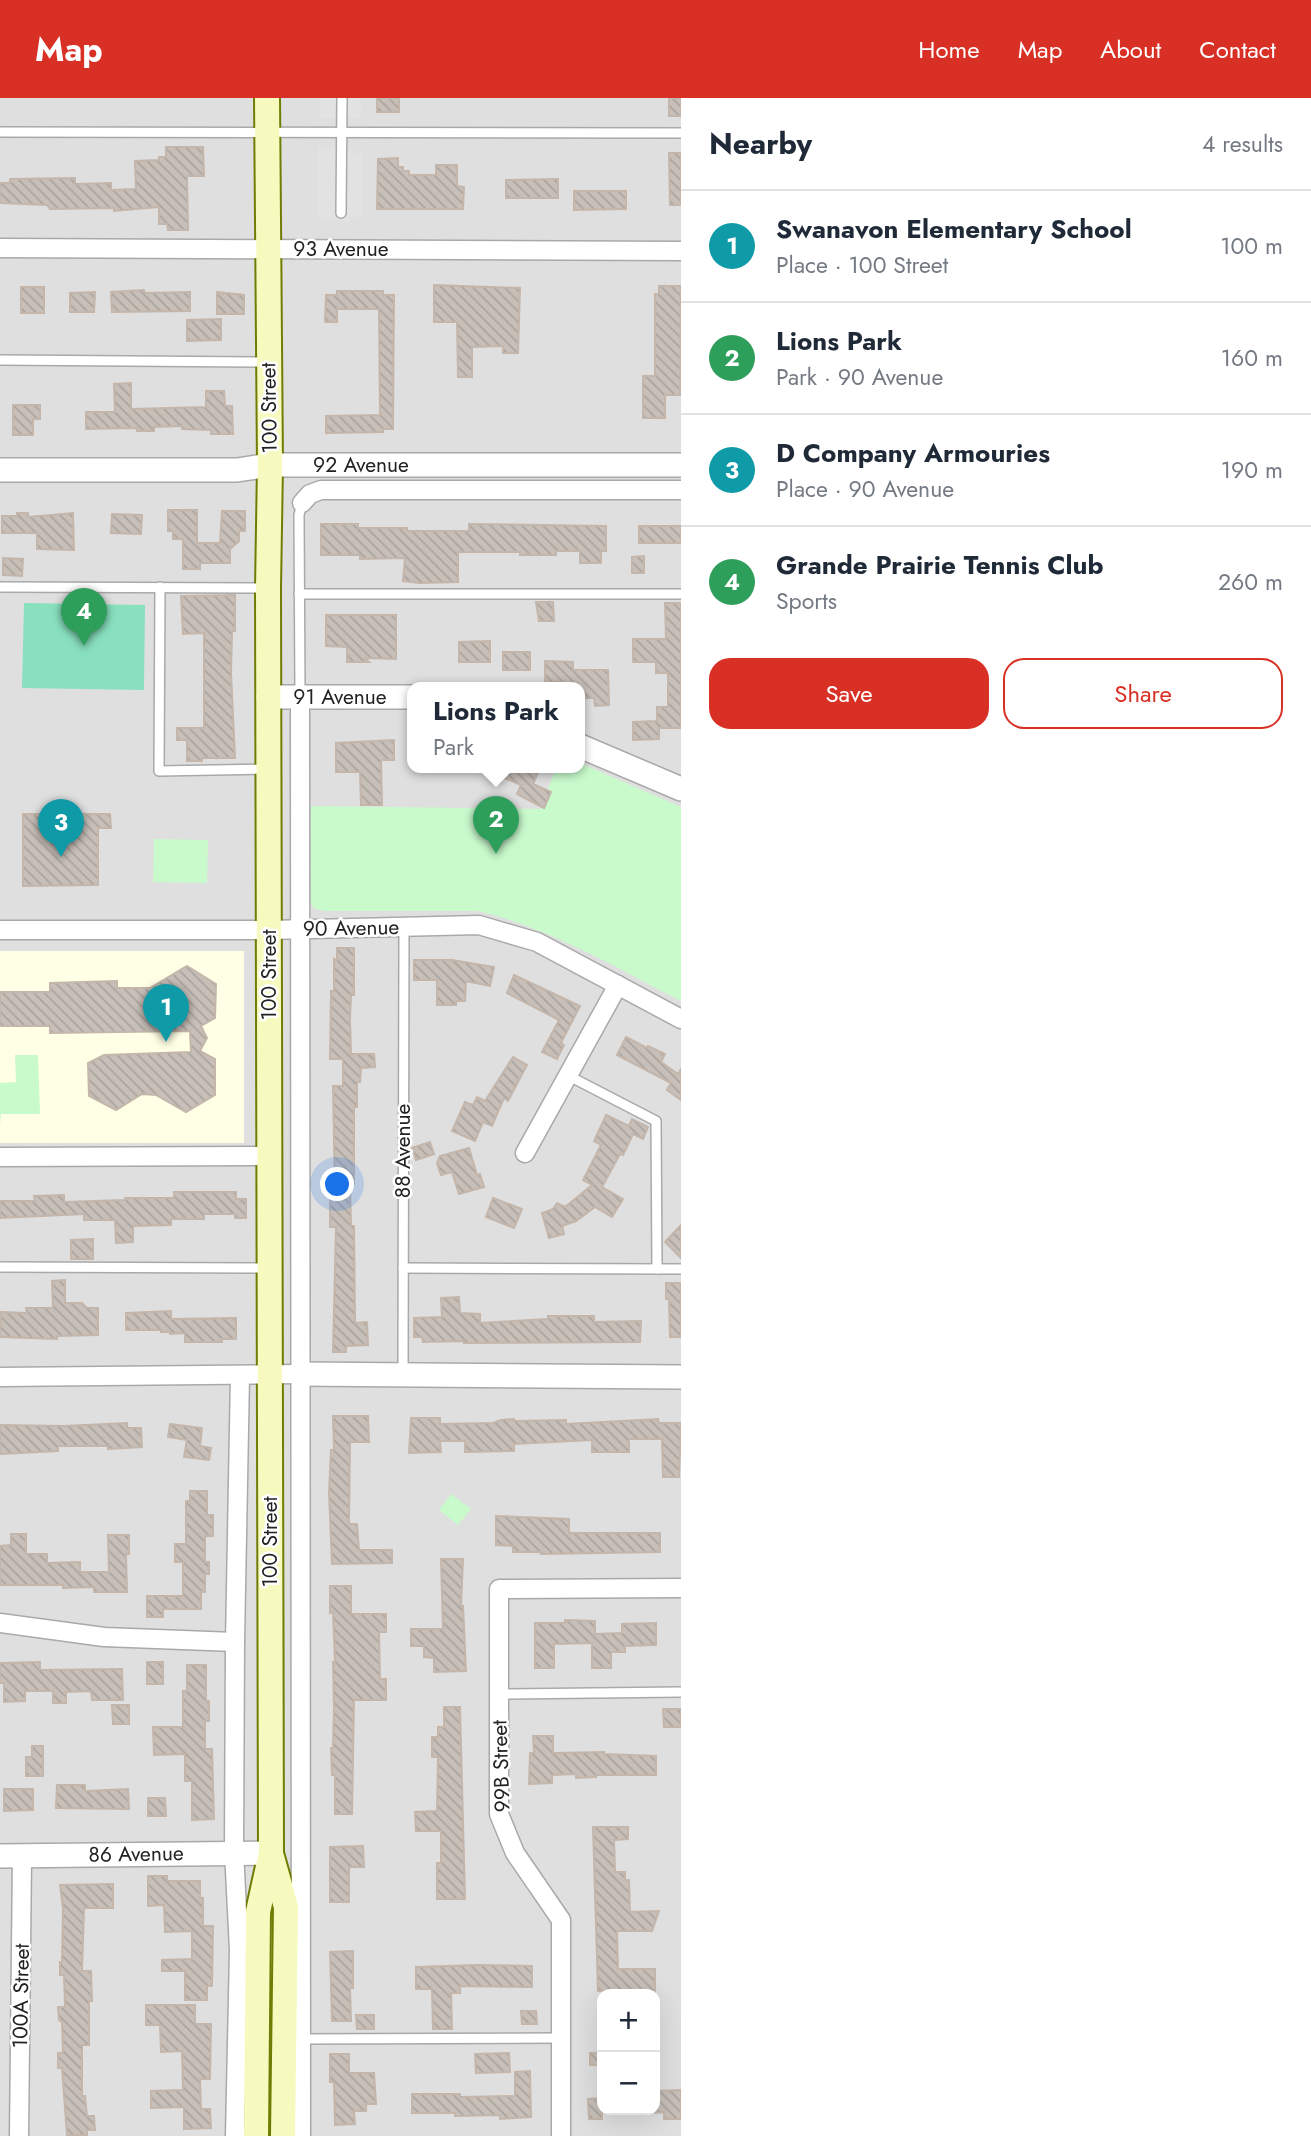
<!DOCTYPE html>
<html lang="en">
<head>
<meta charset="utf-8">
<style>
  :root { --surface:#fff; --page:#f6f6f7; --text:#1f2937; --muted:#747a83; --line:#e0e1e3; --accent:#d93025 }
  body { margin:0; font-family:Jost,sans-serif; background:var(--page); color:var(--text) }
  .controls { position:absolute; right:21px; bottom:21px; display:grid; overflow:hidden; border-radius:14px; box-shadow:0 7px 28px #0002 }
  .controls button { width:63px; height:63px; display:grid; place-items:center; padding:0; border:0; border-bottom:2px solid var(--line); background:var(--surface); color:var(--text); font:35px sans-serif }
  .you { position:absolute; left:338px; top:1087px; width:24px; height:24px; margin:-18px; border:5px solid #fff; border-radius:50%; background:#1a73e8; box-shadow:0 0 0 10px #1a73e833 }
  .badge { display:grid; place-items:center; width:46px; height:46px; border-radius:50%; background:var(--accent); color:#fff; font-size:23px; font-weight:700 }
  .pin { position:absolute; translate:-50% -58px; filter:drop-shadow(0 2px 4px #0008) }
  .pin::after { content:''; position:absolute; top:37px; width:24px; height:21px; background:inherit; clip-path:polygon(0 0,100% 0,50% 100%) }
  .popup { position:absolute; left:407px; top:584px; width:178px; height:91px; box-sizing:border-box; display:grid; place-content:center; border-radius:14px; background:var(--surface); filter:drop-shadow(0 2px 5px #0005); font-size:23px; white-space:nowrap; color:var(--muted) }
  .popup b { font-size:26px; color:var(--text) }
  .popup::after { content:''; position:absolute; left:50%; top:100%; margin-left:-14px; border:14px solid transparent; border-top-color:var(--surface) }
  .list { margin:0; padding:0; list-style:none }
  h2 { display:flex; justify-content:space-between; align-items:center; height:91px; margin:0; padding:0 28px; font-size:30px }
  h2 small { font-size:23px; font-weight:400; color:var(--muted) }
  .list li { display:grid; grid-template-columns:46px 1fr auto; gap:21px; align-items:center; box-sizing:border-box; height:112px; padding:0 28px; border-top:2px solid var(--line) }
  .list b { display:block; font-size:26px; white-space:nowrap }
  .list p { margin:0; font-size:23px; white-space:nowrap; color:var(--muted) }
  .list em { font-size:23px; font-style:normal; color:var(--muted) }
  .actions { display:flex; gap:14px; padding:21px 28px }
  .actions a { flex:1; padding:16px 0; border:2px solid var(--accent); border-radius:21px; text-align:center; font-size:24px; color:var(--accent) }
  .actions .main { background:var(--accent); color:#fff }
  .map { position:relative; flex:none; width:681px; height:2038px; overflow:hidden }
  header { display:flex; align-items:center; gap:42px; box-sizing:border-box; height:98px; padding:0 35px; background:var(--accent); color:#fff }
  header strong { font-size:33px }
  nav { display:flex; gap:38px; margin-inline-start:auto; font-size:24px }
  main { display:flex }
  aside { flex:1; background:var(--surface) }
  .map>svg:first-child { display:block }
  .residential { fill:#e0dfdf; fill-rule:evenodd }
  .education { fill:#ffffe5 }
  .park { fill:#c8facc }
  .pitch { fill:#88e0be }
  .parking { fill:#e2e2e2 }
  .building { fill:url(#building-back-hatch); stroke:#c4b6ab; stroke-width:2 }
  .lines { fill:none; stroke-linecap:round; stroke-linejoin:round }
  .service-casing { stroke:#a9a9a9; stroke-width:12 }
  .minor-casing { stroke:#a9a9a9; stroke-width:21 }
  .tertiary-casing { stroke:#a9a9a9; stroke-width:26 }
  .secondary-casing { stroke:#707d05; stroke-width:28 }
  .service { stroke:#fff; stroke-width:9 }
  .minor { stroke:#fff; stroke-width:18 }
  .tertiary { stroke:#fff; stroke-width:23 }
  .secondary { stroke:#f7fabf; stroke-width:24 }
  .labels { text-anchor:middle; stroke-width:5; stroke-linejoin:round; paint-order:stroke }
  .street-label { font-size:21px; fill:#222; stroke:#fff }
</style>
</head>
<body>
<header>
<strong>Map</strong>
<nav><a>Home</a><a>Map</a><a>About</a><a>Contact</a></nav>
</header>
<main>
<div class="map">
<svg width="681" height="2038" viewBox="0 0 681 2038">
  <defs>
    <pattern id="building-back-hatch" width="6" height="6" patternUnits="userSpaceOnUse" patternTransform="scale(1.75)"><rect width="6" height="6" fill="#c7bfb8"/><path d="M-1 5l2 2M0 0l6 6M5-1l2 2" fill="none" stroke="#aba49e"/></pattern>
  </defs>
  <rect width="100%" height="100%" fill="#f2efe9"/>
  <path class="residential" d="M0,0H681V2038H283L272,1757L256,2038H0ZM412,590H580V670H412ZM602,1896H655V2012H602Z"/>
  <rect class="education" x="0" y="853" width="244" height="192"/>
  <g class="park">
    <path d="M580,665L681,709V903C615,869 550,830 478,813H325L315,811L311,807V708L540,711L556,670H580Z"/>
    <polygon points="154,741 208,742 207,785 153,784"/>
    <polygon points="15,957 38,957 40,1016 1,1016 0,1027 0,985 16,984"/>
    <polygon points="451,1396 471,1411 458,1427 439,1412"/>
  </g>
  <polygon class="pitch" points="24,505 145,507 144,592 22,590"/>
  <g class="parking">
    <rect x="320" y="0" width="41" height="20"/>
    <polygon points="351,48 352,55 362,55 362,119 350,119 350,123 318,120 318,49"/>
  </g>
  <g class="building">
    <rect x="377" y="0" width="22" height="14"/>
    <rect x="669" y="0" width="12" height="18"/>
    <polygon points="166,49 203,49 204,78 187,78 188,132 168,132 167,126 159,126 159,109 114,113 114,110 50,111 47,107 0,105 0,85 10,85 10,81 75,80 75,86 111,85 111,92 136,91 135,63 159,62 159,59 166,59"/>
    <polygon points="669,55 681,55 681,107 670,107"/>
    <polygon points="398,60 398,69 403,69 403,73 409,73 409,77 436,77 436,67 457,67 457,88 464,89 463,111 377,111 378,61"/>
    <polygon points="558,81 558,100 506,100 506,82"/>
    <polygon points="574,93 626,93 626,111 574,112"/>
    <polygon points="434,187 520,190 518,255 503,255 503,248 472,249 472,279 458,279 457,224 434,224"/>
    <polygon points="659,188 681,188 680,297 665,297 665,320 643,320 643,278 655,278 655,196 659,196"/>
    <rect x="21" y="189" width="23" height="26"/>
    <polygon points="144,192 145,195 190,194 190,213 112,214 111,194"/>
    <polygon points="337,193 383,193 383,197 394,197 393,331 383,331 383,334 326,335 326,318 380,317 379,211 337,211 337,224 325,224 326,197 337,197"/>
    <polygon points="95,194 94,214 70,214 70,195"/>
    <polygon points="217,194 244,197 244,216 217,216"/>
    <polygon points="221,221 221,242 187,243 187,222"/>
    <polygon points="131,285 131,311 206,309 206,293 224,293 225,308 232,308 233,336 211,336 211,332 182,331 182,328 154,329 154,333 137,333 137,330 86,331 86,314 115,314 114,286"/>
    <polygon points="13,307 40,307 40,321 33,321 33,337 13,337"/>
    <polygon points="168,412 197,412 197,445 220,445 222,413 245,413 245,433 239,433 239,443 230,451 230,465 200,465 200,471 183,471 183,441 173,441 173,433 168,433"/>
    <polygon points="17,415 28,415 28,419 73,415 74,452 37,451 37,435 2,435 2,418 17,418"/>
    <polygon points="112,416 142,417 141,436 111,435"/>
    <polygon points="321,426 358,426 358,430 407,430 407,433 469,433 469,426 606,428 606,453 601,453 601,465 580,465 580,453 556,453 556,457 520,457 520,454 458,454 458,484 420,485 403,483 405,460 360,461 360,457 321,457"/>
    <rect x="639" y="428" width="42" height="17"/>
    <polygon points="644,458 644,475 632,475 632,459"/>
    <polygon points="3,460 23,461 22,478 3,477"/>
    <polygon points="235,497 235,533 232,533 231,575 235,660 202,660 202,663 187,663 187,642 177,642 177,630 204,630 204,535 183,536 181,498"/>
    <polygon points="536,504 553,504 554,523 539,523"/>
    <polygon points="665,505 681,505 681,630 659,630 659,641 633,642 633,624 657,623 657,609 668,609 668,575 656,575 656,564 633,564 633,541 666,541"/>
    <polygon points="326,517 396,517 396,561 365,560 369,564 347,564 347,549 326,548"/>
    <polygon points="490,543 490,564 459,564 459,544"/>
    <rect x="503" y="554" width="27" height="18"/>
    <polygon points="545,563 573,564 573,572 608,572 609,607 595,608 594,600 580,600 578,585 545,584"/>
    <polygon points="394,642 394,662 381,662 382,707 361,707 360,674 336,674 336,645"/>
    <polygon points="481,670 540,670 533,686 551,694 544,710 517,696 521,687"/>
    <polygon points="23,716 110,716 111,730 98,730 98,787 23,788"/>
    <polygon points="337,850 354,850 354,897 351,897 350,922 351,956 374,956 375,969 361,970 360,984 357,984 357,1009 354,1009 354,1086 350,1087 351,1128 354,1128 355,1225 367,1224 368,1247 346,1248 346,1254 333,1254 336,1129 330,1129 330,1097 335,1097 333,988 343,988 343,961 330,961 331,893 334,893 334,861 337,862"/>
    <polygon points="414,862 452,862 494,869 490,888 466,883 465,903 456,903 456,907 437,907 437,882 414,882"/>
    <polygon points="187,868 216,886 215,920 201,928 207,940 200,953 215,961 215,997 186,1014 156,997 142,996 116,1012 89,998 88,965 104,957 191,954 190,933 50,935 50,928 0,928 0,894 50,894 50,885 117,883 117,890 150,890"/>
    <polygon points="514,877 580,908 561,945 564,947 557,961 542,954 559,922 507,895"/>
    <polygon points="626,939 647,950 648,948 665,956 661,964 678,976 681,971 681,1002 667,992 671,985 617,957"/>
    <polygon points="513,959 527,967 508,1003 504,1000 492,1028 483,1024 475,1043 452,1033 465,1004 473,1007 477,999 485,1003"/>
    <polygon points="606,1017 629,1028 632,1021 648,1029 643,1041 633,1036 623,1057 620,1056 602,1089 623,1101 612,1119 595,1109 576,1123 562,1128 564,1136 549,1140 542,1115 553,1111 557,1105 565,1109 592,1087 583,1082 601,1047 594,1043"/>
    <polygon points="430,1044 434,1056 416,1062 412,1050"/>
    <polygon points="469,1050 477,1077 480,1076 484,1089 459,1096 452,1074 441,1077 437,1065 440,1058"/>
    <polygon points="174,1094 236,1094 236,1101 246,1101 246,1120 235,1120 235,1116 204,1116 204,1121 171,1121 171,1127 133,1128 133,1144 116,1145 115,1122 84,1122 84,1116 0,1120 0,1103 35,1103 34,1098 64,1097 64,1104 125,1102 125,1100 174,1100"/>
    <polygon points="493,1100 522,1111 514,1130 486,1119"/>
    <polygon points="681,1127 681,1160 665,1144"/>
    <polygon points="93,1141 93,1161 71,1161 71,1142"/>
    <polygon points="65,1182 65,1205 82,1205 87,1210 98,1210 98,1237 57,1238 57,1241 0,1239 1,1214 27,1215 26,1210 53,1210 52,1183"/>
    <polygon points="666,1185 681,1185 681,1239 670,1239 669,1201 666,1201"/>
    <polygon points="459,1199 460,1215 480,1216 480,1225 548,1221 548,1218 594,1218 594,1224 641,1223 640,1244 464,1245 464,1243 423,1244 422,1239 414,1239 414,1220 442,1219 441,1200"/>
    <polygon points="171,1213 171,1221 236,1220 236,1241 222,1241 222,1244 185,1244 185,1235 170,1236 170,1234 161,1234 161,1232 126,1232 126,1215"/>
    <polygon points="333,1318 368,1318 369,1344 350,1344 349,1426 357,1426 359,1452 392,1452 392,1465 332,1466 329,1395 331,1352 334,1352"/>
    <polygon points="411,1320 440,1320 440,1326 493,1325 501,1322 514,1321 514,1323 566,1322 566,1326 658,1321 659,1325 681,1325 679,1379 663,1379 662,1341 629,1341 629,1354 592,1354 592,1342 514,1346 514,1353 465,1354 465,1343 440,1343 441,1354 409,1355"/>
    <polygon points="127,1325 127,1330 141,1330 142,1349 108,1351 108,1348 58,1348 58,1353 0,1356 0,1327 64,1328"/>
    <polygon points="170,1326 202,1330 200,1348 211,1350 209,1362 184,1359 187,1342 168,1339"/>
    <polygon points="190,1393 207,1393 207,1417 213,1417 213,1438 205,1438 205,1464 209,1464 209,1476 205,1476 205,1494 201,1494 201,1511 163,1511 163,1519 147,1519 147,1498 183,1498 183,1464 175,1464 175,1446 186,1446 186,1403 190,1403"/>
    <polygon points="496,1418 569,1421 569,1435 660,1435 660,1454 541,1456 540,1454 513,1454 513,1448 496,1447"/>
    <polygon points="11,1436 26,1436 26,1456 47,1456 47,1465 80,1464 80,1474 109,1474 108,1437 129,1437 129,1456 126,1456 127,1494 94,1494 94,1489 63,1490 63,1487 0,1487 0,1448 11,1447"/>
    <polygon points="441,1461 463,1461 461,1508 463,1508 466,1573 434,1574 434,1560 424,1559 424,1548 411,1548 411,1531 443,1531"/>
    <polygon points="330,1488 351,1488 351,1516 386,1516 386,1534 379,1534 380,1581 386,1581 386,1602 354,1602 352,1716 335,1716 335,1677 332,1677 331,1650 333,1650 334,1609 333,1564 335,1564 333,1514 330,1515"/>
    <polygon points="565,1522 595,1523 595,1536 622,1535 622,1526 656,1525 656,1547 625,1548 625,1554 611,1554 611,1570 592,1570 592,1545 554,1546 554,1570 535,1570 535,1525 565,1525"/>
    <polygon points="40,1564 40,1572 122,1571 123,1602 92,1602 91,1593 66,1594 66,1605 53,1605 53,1593 25,1593 25,1603 4,1604 4,1585 0,1585 0,1565"/>
    <rect x="147" y="1564" width="16" height="22"/>
    <polygon points="187,1567 206,1567 206,1603 209,1603 209,1623 205,1623 205,1651 212,1651 214,1721 192,1722 192,1683 185,1683 185,1656 154,1657 153,1629 183,1629 183,1593 187,1593"/>
    <polygon points="112,1607 129,1607 129,1626 113,1626"/>
    <polygon points="444,1609 460,1609 465,1801 437,1801 437,1765 441,1765 441,1733 416,1733 415,1714 437,1713 438,1659 432,1659 432,1639 438,1639 438,1629 444,1629"/>
    <polygon points="663,1611 681,1611 681,1629 664,1629"/>
    <polygon points="533,1638 553,1638 553,1655 604,1654 604,1656 656,1658 656,1677 596,1677 596,1679 576,1680 576,1676 552,1677 552,1685 529,1686 530,1655 534,1655"/>
    <polygon points="32,1648 43,1648 43,1678 26,1678 26,1659 32,1659"/>
    <polygon points="57,1687 85,1687 85,1693 128,1691 129,1711 56,1710"/>
    <polygon points="4,1691 33,1691 33,1712 4,1713"/>
    <polygon points="148,1700 165,1700 166,1718 148,1718"/>
    <polygon points="593,1729 628,1729 628,1741 614,1742 615,1774 625,1774 625,1782 629,1782 630,1814 659,1813 652,1833 617,1833 618,1871 655,1871 655,1896 632,1896 632,1892 598,1893"/>
    <polygon points="363,1748 364,1769 349,1769 349,1804 330,1804 330,1749"/>
    <polygon points="148,1778 167,1778 167,1783 200,1783 200,1800 203,1800 203,1828 213,1828 212,1888 207,1888 207,1902 185,1902 185,1873 162,1873 162,1862 192,1861 192,1833 165,1834 164,1807 148,1808"/>
    <polygon points="113,1786 113,1810 84,1810 82,1873 91,1873 92,1903 89,1903 89,1947 82,1947 82,1998 85,1998 87,2018 94,2018 95,2032 87,2032 87,2037 67,2037 62,1970 58,1970 58,1955 63,1955 62,1924 59,1922 58,1909 65,1909 64,1877 60,1877 60,1864 62,1864 63,1811 60,1787"/>
    <polygon points="353,1853 353,1890 350,1890 351,1923 332,1923 330,1854"/>
    <polygon points="477,1867 532,1868 532,1889 460,1888 460,1895 451,1895 452,1931 433,1931 432,1891 416,1891 416,1869"/>
    <polygon points="146,1907 195,1907 195,1926 211,1926 210,1981 200,1981 201,2011 210,2011 211,2030 184,2031 184,2009 151,2010 151,1993 183,1992 182,1953 161,1954 160,1927 146,1927"/>
    <polygon points="521,1913 536,1913 537,1926 522,1926"/>
    <polygon points="356,1917 374,1917 374,1931 357,1931"/>
    <polygon points="509,1955 510,1974 476,1975 475,1956"/>
    <rect x="590" y="1955" width="12" height="12"/>
    <polygon points="330,1956 349,1956 349,1975 374,1975 376,2006 366,2006 366,2013 354,2013 355,2026 335,2027 334,1984 330,1984"/>
    <polygon points="530,1973 531,2019 500,2021 500,2017 455,2018 455,2015 412,2015 412,1996 460,1996 460,1999 515,1998 515,1974"/>
    <polygon points="681,1992 681,2021 664,2021 664,2014 655,2015 655,1993"/>
    <polygon points="602,2000 602,2021 589,2021 588,2001"/>
  </g>
  <g class="lines">
    <defs>
      <g id="service">
        <polyline points="0,34 681,35"/>
        <polyline points="341,115 342,0"/>
        <polyline points="0,262 268,264"/>
        <polyline points="0,489 268,490"/>
        <polyline points="160,489 159,673 267,671"/>
        <polyline points="299,496 681,496"/>
        <polyline points="300,598 299,417 302,405"/>
        <polyline points="567,977 656,1023 657,1171"/>
        <polyline points="0,1169 268,1170"/>
        <polyline points="403,1170 681,1171"/>
        <polyline points="403,1275 404,829"/>
        <polyline points="499,1596 681,1594"/>
        <polyline points="300,1941 561,1940"/>
      </g>
      <g id="minor">
        <polyline points="0,150 681,153"/>
        <polyline points="302,405 310,396 321,392 681,392"/>
        <polyline points="300,599 301,2038"/>
        <polyline points="0,832 269,832 479,827 537,844 681,921"/>
        <polyline points="525,1055 618,887"/>
        <polyline points="0,1059 270,1058"/>
        <polyline points="0,1279 299,1276"/>
        <polyline points="0,1525 104,1539 235,1544"/>
        <polyline points="19,2038 22,1759"/>
        <polyline points="235,2038 239,1852 234,1753 235,1544 240,1277"/>
        <polyline points="561,2038 561,1822 515,1755 499,1716 499,1491 681,1490"/>
      </g>
      <g id="tertiary">
        <polyline points="0,372 237,372 270,367 681,367"/>
        <polyline points="268,599 412,599"/>
        <polyline points="580,648 681,691"/>
        <polyline points="299,1276 681,1279"/>
        <polyline points="0,1758 271,1755"/>
      </g>
      <g id="secondary">
        <polyline points="272,1759 286,1809 283,2038"/>
        <polyline points="256,2038 258,1814 271,1755 268,490 270,367 267,0"/>
      </g>
    </defs>
    <use href="#service" class="service-casing"/>
    <use href="#minor" class="minor-casing"/>
    <use href="#tertiary" class="tertiary-casing"/>
    <use href="#secondary" class="secondary-casing"/>
    <use href="#service" class="service"/>
    <use href="#minor" class="minor"/>
    <use href="#tertiary" class="tertiary"/>
    <use href="#secondary" class="secondary"/>
  </g>
  <g class="labels">
    <g class="street-label">
      <text x="341" y="158">93 Avenue</text>
      <text transform="translate(269 310) rotate(-91)" y="7">100 Street</text>
      <text x="361" y="374">92 Avenue</text>
      <text x="340" y="606">91 Avenue</text>
      <text transform="translate(351 830) rotate(-1)" y="7">90 Avenue</text>
      <text transform="translate(269 877) rotate(-90)" y="7">100 Street</text>
      <text transform="translate(403 1053) rotate(-90)" y="7">88 Avenue</text>
      <text transform="translate(270 1444) rotate(-90)" y="7">100 Street</text>
      <text transform="translate(501 1668) rotate(-92)" y="7">99B Street</text>
      <text transform="translate(136 1756) rotate(-1)" y="7">86 Avenue</text>
      <text transform="translate(21 1898) rotate(-89)" y="7">100A Street</text>
    </g>
  </g>
</svg>
<div class="controls">
<button>+</button>
<button>−</button>
</div>
<div class="you"></div>
<div class="pin badge" style="left:166px;top:944px;background:#0f9aa8">1</div>
<div class="pin badge" style="left:496px;top:756px;background:#2e9e5b">2</div>
<div class="popup"><b>Lions Park</b>Park</div>
<div class="pin badge" style="left:61px;top:759px;background:#0f9aa8">3</div>
<div class="pin badge" style="left:84px;top:548px;background:#2e9e5b">4</div>
</div>
<aside>
<h2>Nearby<small>4 results</small></h2>
<ul class="list">
<li><span class="badge" style="background:#0f9aa8">1</span><div><b>Swanavon Elementary School</b><p>Place · 100 Street</p></div><em>100 m</em></li>
<li><span class="badge" style="background:#2e9e5b">2</span><div><b>Lions Park</b><p>Park · 90 Avenue</p></div><em>160 m</em></li>
<li><span class="badge" style="background:#0f9aa8">3</span><div><b>D Company Armouries</b><p>Place · 90 Avenue</p></div><em>190 m</em></li>
<li><span class="badge" style="background:#2e9e5b">4</span><div><b>Grande Prairie Tennis Club</b><p>Sports</p></div><em>260 m</em></li>
</ul>
<div class="actions"><a class="main">Save</a><a>Share</a></div>
</aside>
</main>
</body>
</html>
